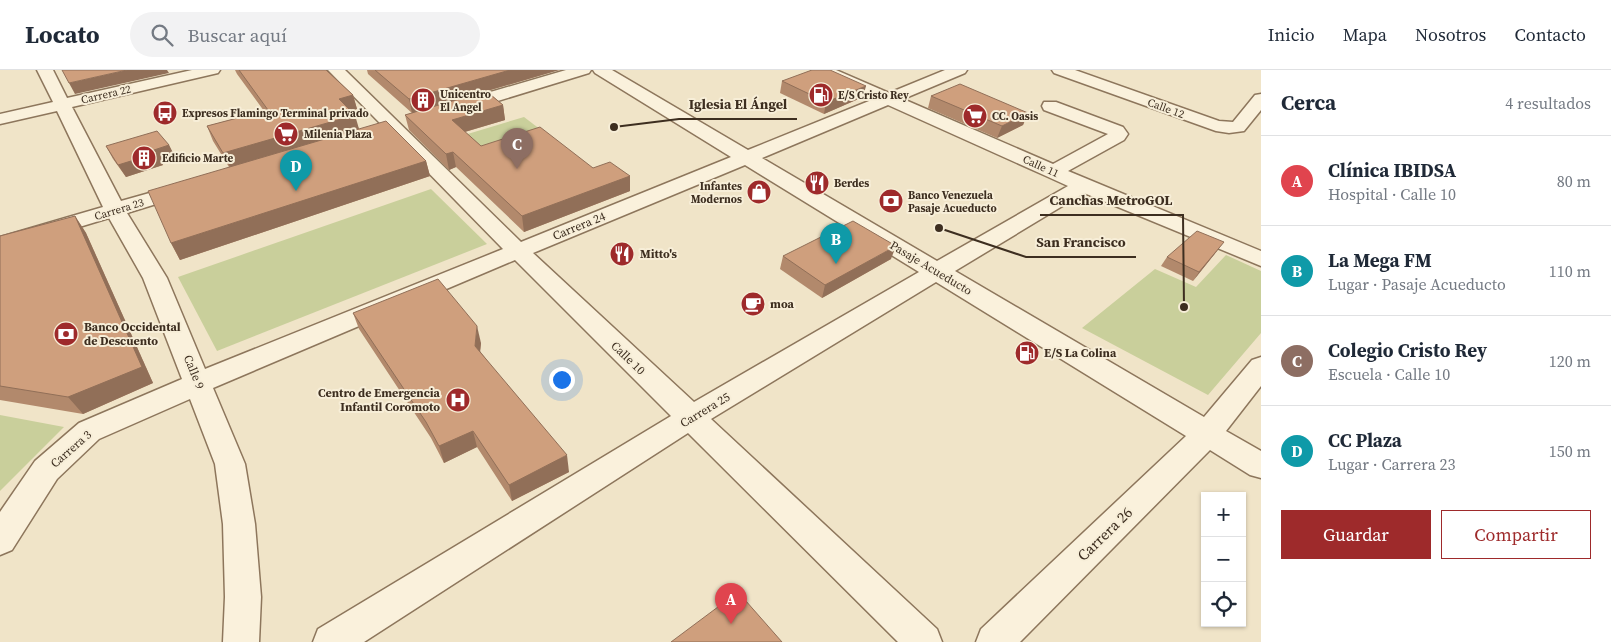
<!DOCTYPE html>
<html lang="es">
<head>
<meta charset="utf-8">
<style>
  :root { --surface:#fff; --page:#f2f2f3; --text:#1f2937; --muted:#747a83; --line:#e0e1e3; --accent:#9e2a2b }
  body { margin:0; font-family:"Source Serif 4",serif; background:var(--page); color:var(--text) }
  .controls { position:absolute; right:15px; bottom:15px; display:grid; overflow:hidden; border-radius:0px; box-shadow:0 1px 4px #0004 }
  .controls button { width:45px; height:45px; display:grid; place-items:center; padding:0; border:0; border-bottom:1px solid var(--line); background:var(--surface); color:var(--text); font:25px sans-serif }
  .you { position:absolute; left:561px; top:309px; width:18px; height:18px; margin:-12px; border:4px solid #fff; border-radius:50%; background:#1a73e8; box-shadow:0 0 0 8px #1a73e833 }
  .badge { display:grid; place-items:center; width:32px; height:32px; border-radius:50%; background:var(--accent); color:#fff; font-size:16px; font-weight:700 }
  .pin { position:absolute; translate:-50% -41px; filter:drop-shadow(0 1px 2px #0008) }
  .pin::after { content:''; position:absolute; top:26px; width:18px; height:15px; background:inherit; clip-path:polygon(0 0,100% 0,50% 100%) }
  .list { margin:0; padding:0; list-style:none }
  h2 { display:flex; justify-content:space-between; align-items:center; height:65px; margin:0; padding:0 20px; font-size:21px }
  h2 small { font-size:16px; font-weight:400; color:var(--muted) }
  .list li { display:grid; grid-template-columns:32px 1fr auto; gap:15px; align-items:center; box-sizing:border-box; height:90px; padding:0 20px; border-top:1px solid var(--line) }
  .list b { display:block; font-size:19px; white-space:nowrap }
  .list p { margin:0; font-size:16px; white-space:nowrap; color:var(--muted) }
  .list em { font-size:16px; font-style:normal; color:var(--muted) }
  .actions { display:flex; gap:10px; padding:15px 20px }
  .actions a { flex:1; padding:11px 0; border:1px solid var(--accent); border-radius:0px; text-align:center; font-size:18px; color:var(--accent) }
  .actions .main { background:var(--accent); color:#fff }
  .icon { flex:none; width:28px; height:28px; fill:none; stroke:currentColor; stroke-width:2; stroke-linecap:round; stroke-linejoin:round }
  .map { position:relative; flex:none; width:1261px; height:572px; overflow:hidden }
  header { display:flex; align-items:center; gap:30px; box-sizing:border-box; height:70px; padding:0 25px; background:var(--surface); border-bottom:1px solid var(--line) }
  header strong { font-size:24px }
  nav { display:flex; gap:28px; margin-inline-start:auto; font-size:18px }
  .search { width:350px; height:45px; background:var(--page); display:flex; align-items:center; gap:12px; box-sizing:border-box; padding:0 18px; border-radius:28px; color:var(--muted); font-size:19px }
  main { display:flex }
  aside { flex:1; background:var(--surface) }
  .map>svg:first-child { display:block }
  .green { fill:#c9cf9b }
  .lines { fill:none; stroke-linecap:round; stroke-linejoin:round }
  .street-casing { stroke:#8d765c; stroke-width:3 }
  .street { fill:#faf1dc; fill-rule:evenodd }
  .wall { fill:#b2896c }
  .shaded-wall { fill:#916f58 }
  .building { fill:#cf9f7d; stroke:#916f58 }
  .labels { text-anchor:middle; stroke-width:4; stroke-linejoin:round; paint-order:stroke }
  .far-street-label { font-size:11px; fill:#3d2e20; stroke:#f7eed8 }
  .far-poi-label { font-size:11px; font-weight:bold; fill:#3d2e20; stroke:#f7eed8; text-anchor:start }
  .street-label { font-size:12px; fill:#3d2e20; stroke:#f7eed8 }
  .poi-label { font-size:12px; font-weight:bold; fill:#3d2e20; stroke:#f7eed8; text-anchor:start }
  .near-street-label { font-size:15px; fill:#3d2e20; stroke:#f7eed8 }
  .leader { fill:none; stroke:#3d2e20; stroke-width:2 }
  .callout-dot { fill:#3d2e20; stroke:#f7eed8; stroke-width:2 }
  .callout-label { font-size:14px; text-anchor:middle; font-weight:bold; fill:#3d2e20; stroke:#f7eed8; stroke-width:4; stroke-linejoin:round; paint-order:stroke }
</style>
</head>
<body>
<header>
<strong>Locato</strong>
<div class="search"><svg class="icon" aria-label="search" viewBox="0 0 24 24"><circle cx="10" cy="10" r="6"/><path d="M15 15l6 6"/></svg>Buscar aquí</div>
<nav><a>Inicio</a><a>Mapa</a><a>Nosotros</a><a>Contacto</a></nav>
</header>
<main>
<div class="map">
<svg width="1261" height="572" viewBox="0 0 1261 572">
  <rect width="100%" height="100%" fill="#f0e4c8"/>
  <g class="green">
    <polygon points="524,47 549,66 484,87 461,66"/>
    <polygon points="431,119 487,174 217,281 178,207"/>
    <polygon points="1226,185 1261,201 1261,263 1208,325 1082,258 1155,199 1196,217"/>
    <polygon points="0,345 64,357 0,421"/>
  </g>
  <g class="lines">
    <defs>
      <g id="street">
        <path d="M37,0H53L67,28L192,0H220L218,3L72,37L121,131L185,113L192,115L195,119L192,123L127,143L167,208L205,299L503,179L328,0H345L521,172L731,87L595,3L593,0H612L748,80L874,29L817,3L815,0H836L889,23L945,0H967L965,3L903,29L1053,94L1108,64L1044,40L1042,36L1044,32H1056L1123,57L1128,64L1124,70L1068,101L1261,181V196L1084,123L955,201L1204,347L1252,290L1261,287V316L1226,361L1261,381V408L1250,405L1210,380L1020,572H976L981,559L1186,366L936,212L711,349L937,559L942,572H898L688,363L364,572H313L318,559L671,346L515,190L213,318L245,394L255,454L261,527L259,572H223L225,527L223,454L215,394L190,329L99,369L57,409L12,480L0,485V442L35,391L79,353L182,309L143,208L109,148L0,181V167L103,137L57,41L0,54V44L53,32ZM888,35L1046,106L1068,116L937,191L762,88ZM745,95L919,202L694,332L533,183Z"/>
        <polygon points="566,0 591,0 589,3 465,41 453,41 451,37 453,33"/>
        <polygon points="1052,0 1075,0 1219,51 1233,52 1255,25 1261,24 1261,40 1244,61 1229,63 1216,61 1054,3"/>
      </g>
    </defs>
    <use href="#street" class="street-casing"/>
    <use href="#street" class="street"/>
  </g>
  <g class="wall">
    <polygon points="235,0 326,0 353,25 357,39 351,41 359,59 426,91 430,106 180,190 171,173 229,97 213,71 207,56 264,41 237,4"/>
    <polygon points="367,0 559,0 487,21 503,35 505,50 465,62 481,76 593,98 630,106 630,121 524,162 456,97 449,100 409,60 405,45 412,43 368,4"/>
    <polygon points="782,11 863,27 824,44 780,23"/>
    <polygon points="931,26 1028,43 1023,55 997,68 928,38"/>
    <polygon points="169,75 175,87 161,92 163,95 126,107 113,89 106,76"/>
    <polygon points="75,146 86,163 153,313 83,344 0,330 0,166"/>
    <polygon points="1217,181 1193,211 1161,196 1167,187"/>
    <polygon points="783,186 891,189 822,228 780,199"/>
    <polygon points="353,243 481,273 480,281 569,402 512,431 477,377 444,393 431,368 359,259"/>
  </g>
  <g class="shaded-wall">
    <polygon points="127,0 167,0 169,3 75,24 69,13"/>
    <polygon points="510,0 559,0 412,43 409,29"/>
    <polygon points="866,16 863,27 824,44 826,32"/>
    <polygon points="353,25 357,39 344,43 339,29"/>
    <polygon points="503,35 505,50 454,65 452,50"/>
    <polygon points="1028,43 1023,55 997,68 1002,56"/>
    <polygon points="355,45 359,59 230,97 223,83"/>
    <polygon points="169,75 175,87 161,92 163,95 126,107 118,95 154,80"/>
    <polygon points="453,82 456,97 449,100 446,84"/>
    <polygon points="426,91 430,106 180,190 171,173"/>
    <polygon points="630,106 630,121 524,162 522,146"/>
    <polygon points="75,146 86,163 153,313 83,344 68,327"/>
    <polygon points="1224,172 1217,181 1193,211 1199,202"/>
    <polygon points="896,176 891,189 822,228 825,215"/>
    <polygon points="477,256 481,273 479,292 475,276"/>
    <polygon points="473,361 477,377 444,393 439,376"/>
    <polygon points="567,385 569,402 512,431 509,415"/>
  </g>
  <g class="building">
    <polygon points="62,0 127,0 69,13"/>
    <polygon points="239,0 326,0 353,25 339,29 355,45 223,83 207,56 268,40"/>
    <polygon points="375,0 510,0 409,29"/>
    <polygon points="812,0 830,0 866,16 826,32 782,11"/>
    <polygon points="960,14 1028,43 1002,56 931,26"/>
    <polygon points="486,21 503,35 452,50 481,76 540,57 593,98 610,92 630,106 522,146 453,82 446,84 405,45"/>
    <polygon points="386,51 426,91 171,173 148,121"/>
    <polygon points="157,61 169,75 154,80 157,83 118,95 106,76"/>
    <polygon points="75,146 142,297 68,327 0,316 0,166"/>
    <polygon points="853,151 896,176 825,215 783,186"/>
    <polygon points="1197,161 1224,172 1199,202 1167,187"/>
    <polygon points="438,209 477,256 475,276 567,385 509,415 473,361 439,376 426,352 353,243"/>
    <polygon points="738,522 782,572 671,572"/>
  </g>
  <defs>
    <symbol id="fuel-disc" viewBox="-11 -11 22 22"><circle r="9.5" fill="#9e2a2b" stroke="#f7eed8"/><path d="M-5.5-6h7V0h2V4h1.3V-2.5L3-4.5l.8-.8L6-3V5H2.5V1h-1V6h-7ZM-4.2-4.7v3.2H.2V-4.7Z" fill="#fff"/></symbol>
    <symbol id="building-disc" viewBox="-11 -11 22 22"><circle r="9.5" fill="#9e2a2b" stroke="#f7eed8"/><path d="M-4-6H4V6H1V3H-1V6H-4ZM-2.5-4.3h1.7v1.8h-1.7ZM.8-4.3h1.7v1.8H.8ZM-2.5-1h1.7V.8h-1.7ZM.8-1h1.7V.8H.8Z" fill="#fff"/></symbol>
    <symbol id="bus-disc" viewBox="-11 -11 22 22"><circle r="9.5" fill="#9e2a2b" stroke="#f7eed8"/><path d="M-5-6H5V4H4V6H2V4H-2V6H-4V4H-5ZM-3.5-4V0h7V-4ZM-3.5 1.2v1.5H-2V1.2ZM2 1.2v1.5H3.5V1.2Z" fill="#fff"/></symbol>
    <symbol id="supermarket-disc" viewBox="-11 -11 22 22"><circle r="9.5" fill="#9e2a2b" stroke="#f7eed8"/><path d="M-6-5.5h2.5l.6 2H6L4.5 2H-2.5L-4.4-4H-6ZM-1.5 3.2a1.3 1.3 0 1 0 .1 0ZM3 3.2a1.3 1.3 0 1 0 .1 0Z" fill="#fff"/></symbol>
    <symbol id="restaurant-disc" viewBox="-11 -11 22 22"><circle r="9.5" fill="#9e2a2b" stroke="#f7eed8"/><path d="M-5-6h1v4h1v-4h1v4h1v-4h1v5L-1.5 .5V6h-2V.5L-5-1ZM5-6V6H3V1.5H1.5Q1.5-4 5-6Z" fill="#fff"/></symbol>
    <symbol id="shop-disc" viewBox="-11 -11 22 22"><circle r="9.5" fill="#9e2a2b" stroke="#f7eed8"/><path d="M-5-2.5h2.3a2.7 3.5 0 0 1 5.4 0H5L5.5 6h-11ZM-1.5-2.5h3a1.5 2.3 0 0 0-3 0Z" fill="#fff"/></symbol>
    <symbol id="bank-disc" viewBox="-11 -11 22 22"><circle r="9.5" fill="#9e2a2b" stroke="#f7eed8"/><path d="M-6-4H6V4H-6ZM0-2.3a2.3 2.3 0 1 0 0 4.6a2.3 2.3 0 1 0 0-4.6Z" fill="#fff"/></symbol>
    <symbol id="cafe-disc" viewBox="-11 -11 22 22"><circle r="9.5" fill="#9e2a2b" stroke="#f7eed8"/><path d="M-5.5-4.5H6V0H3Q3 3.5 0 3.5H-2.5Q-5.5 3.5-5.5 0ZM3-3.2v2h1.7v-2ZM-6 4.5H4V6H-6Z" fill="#fff"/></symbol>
    <symbol id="hospital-disc" viewBox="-11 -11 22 22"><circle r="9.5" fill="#9e2a2b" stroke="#f7eed8"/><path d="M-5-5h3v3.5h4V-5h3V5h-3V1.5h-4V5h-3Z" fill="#fff"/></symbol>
  </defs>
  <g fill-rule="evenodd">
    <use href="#fuel-disc" x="807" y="11" width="28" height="28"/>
    <use href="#building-disc" x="409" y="16" width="28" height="28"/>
    <use href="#bus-disc" x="151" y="29" width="28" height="28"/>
    <use href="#supermarket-disc" x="961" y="32" width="28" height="28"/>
    <use href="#supermarket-disc" x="272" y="50" width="28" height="28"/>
    <use href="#building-disc" x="130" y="74" width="28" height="28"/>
    <use href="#restaurant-disc" x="803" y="99" width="28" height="28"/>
    <use href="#shop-disc" x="745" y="108" width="28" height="28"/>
    <use href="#bank-disc" x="877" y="117" width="28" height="28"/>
    <use href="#restaurant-disc" x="608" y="170" width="28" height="28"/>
    <use href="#cafe-disc" x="739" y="220" width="28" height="28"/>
    <use href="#bank-disc" x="52" y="250" width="28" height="28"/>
    <use href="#fuel-disc" x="1013" y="269" width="28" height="28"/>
    <use href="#hospital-disc" x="444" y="316" width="28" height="28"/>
  </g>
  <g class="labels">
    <g class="far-street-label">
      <text transform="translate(106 24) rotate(-13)" y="4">Carrera 22</text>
      <text transform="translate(1166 38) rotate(20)" y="4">Calle 12</text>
      <text transform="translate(1041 96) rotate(24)" y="4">Calle 11</text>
      <text transform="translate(119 139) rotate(-17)" y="4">Carrera 23</text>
    </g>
    <g class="far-poi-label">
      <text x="440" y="28">Unicentro<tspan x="440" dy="13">El Angel</tspan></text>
      <text x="838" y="29">E/S Cristo Rey</text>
      <text x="182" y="47">Expresos Flamingo Terminal privado</text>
      <text x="992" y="50">CC. Oasis</text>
      <text x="304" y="68">Milenia Plaza</text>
      <text x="162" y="92">Edificio Marte</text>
      <text x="834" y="117">Berdes</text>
      <text x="742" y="120" text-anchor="end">Infantes<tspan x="742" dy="13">Modernos</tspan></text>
      <text x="908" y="129">Banco Venezuela<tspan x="908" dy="13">Pasaje Acueducto</tspan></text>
    </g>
    <g class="street-label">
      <text transform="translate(579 156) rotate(-22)" y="4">Carrera 24</text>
      <text transform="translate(931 198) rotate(31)" y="4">Pasaje Acueducto</text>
      <text transform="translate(628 288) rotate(44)" y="4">Calle 10</text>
      <text transform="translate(194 302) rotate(68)" y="4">Calle 9</text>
      <text transform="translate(705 340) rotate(-31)" y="4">Carrera 25</text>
      <text transform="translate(71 379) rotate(-41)" y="4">Carrera 3</text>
    </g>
    <g class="poi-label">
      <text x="640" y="188">Mitto's</text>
      <text x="770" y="238">moa</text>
      <text x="84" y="261">Banco Occidental<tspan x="84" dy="14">de Descuento</tspan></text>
      <text x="1044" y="287">E/S La Colina</text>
      <text x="440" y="327" text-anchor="end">Centro de Emergencia<tspan x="440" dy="14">Infantil Coromoto</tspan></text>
    </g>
    <g class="near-street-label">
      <text transform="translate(1105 464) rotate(-44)" y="5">Carrera 26</text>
    </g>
  </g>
  <path class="leader" d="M614 57L679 49H797M1184 237L1183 145H1040M939 158L1026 187H1136"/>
  <g class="callout-dot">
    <circle cx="614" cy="57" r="5"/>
    <circle cx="1184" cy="237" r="5"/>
    <circle cx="939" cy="158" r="5"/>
  </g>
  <g class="callout-label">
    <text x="738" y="39">Iglesia El Ángel</text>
    <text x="1111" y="135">Canchas MetroGOL</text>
    <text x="1081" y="177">San Francisco</text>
  </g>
</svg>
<div class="controls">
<button>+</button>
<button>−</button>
<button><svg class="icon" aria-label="locate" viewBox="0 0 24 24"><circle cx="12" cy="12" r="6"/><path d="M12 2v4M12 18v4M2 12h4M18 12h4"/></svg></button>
</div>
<div class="you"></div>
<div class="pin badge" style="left:731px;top:554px;background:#e0444e">A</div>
<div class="pin badge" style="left:836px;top:194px;background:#0f9aa8">B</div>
<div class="pin badge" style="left:517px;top:99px;background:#8d6e63">C</div>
<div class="pin badge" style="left:296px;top:121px;background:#0f9aa8">D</div>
</div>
<aside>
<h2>Cerca<small>4 resultados</small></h2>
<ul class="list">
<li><span class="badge" style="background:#e0444e">A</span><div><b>Clínica IBIDSA</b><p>Hospital · Calle 10</p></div><em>80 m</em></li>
<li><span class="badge" style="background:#0f9aa8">B</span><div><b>La Mega FM</b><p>Lugar · Pasaje Acueducto</p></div><em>110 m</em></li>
<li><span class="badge" style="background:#8d6e63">C</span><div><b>Colegio Cristo Rey</b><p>Escuela · Calle 10</p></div><em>120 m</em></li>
<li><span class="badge" style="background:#0f9aa8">D</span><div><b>CC Plaza</b><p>Lugar · Carrera 23</p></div><em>150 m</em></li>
</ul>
<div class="actions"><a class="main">Guardar</a><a>Compartir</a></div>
</aside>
</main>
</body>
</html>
